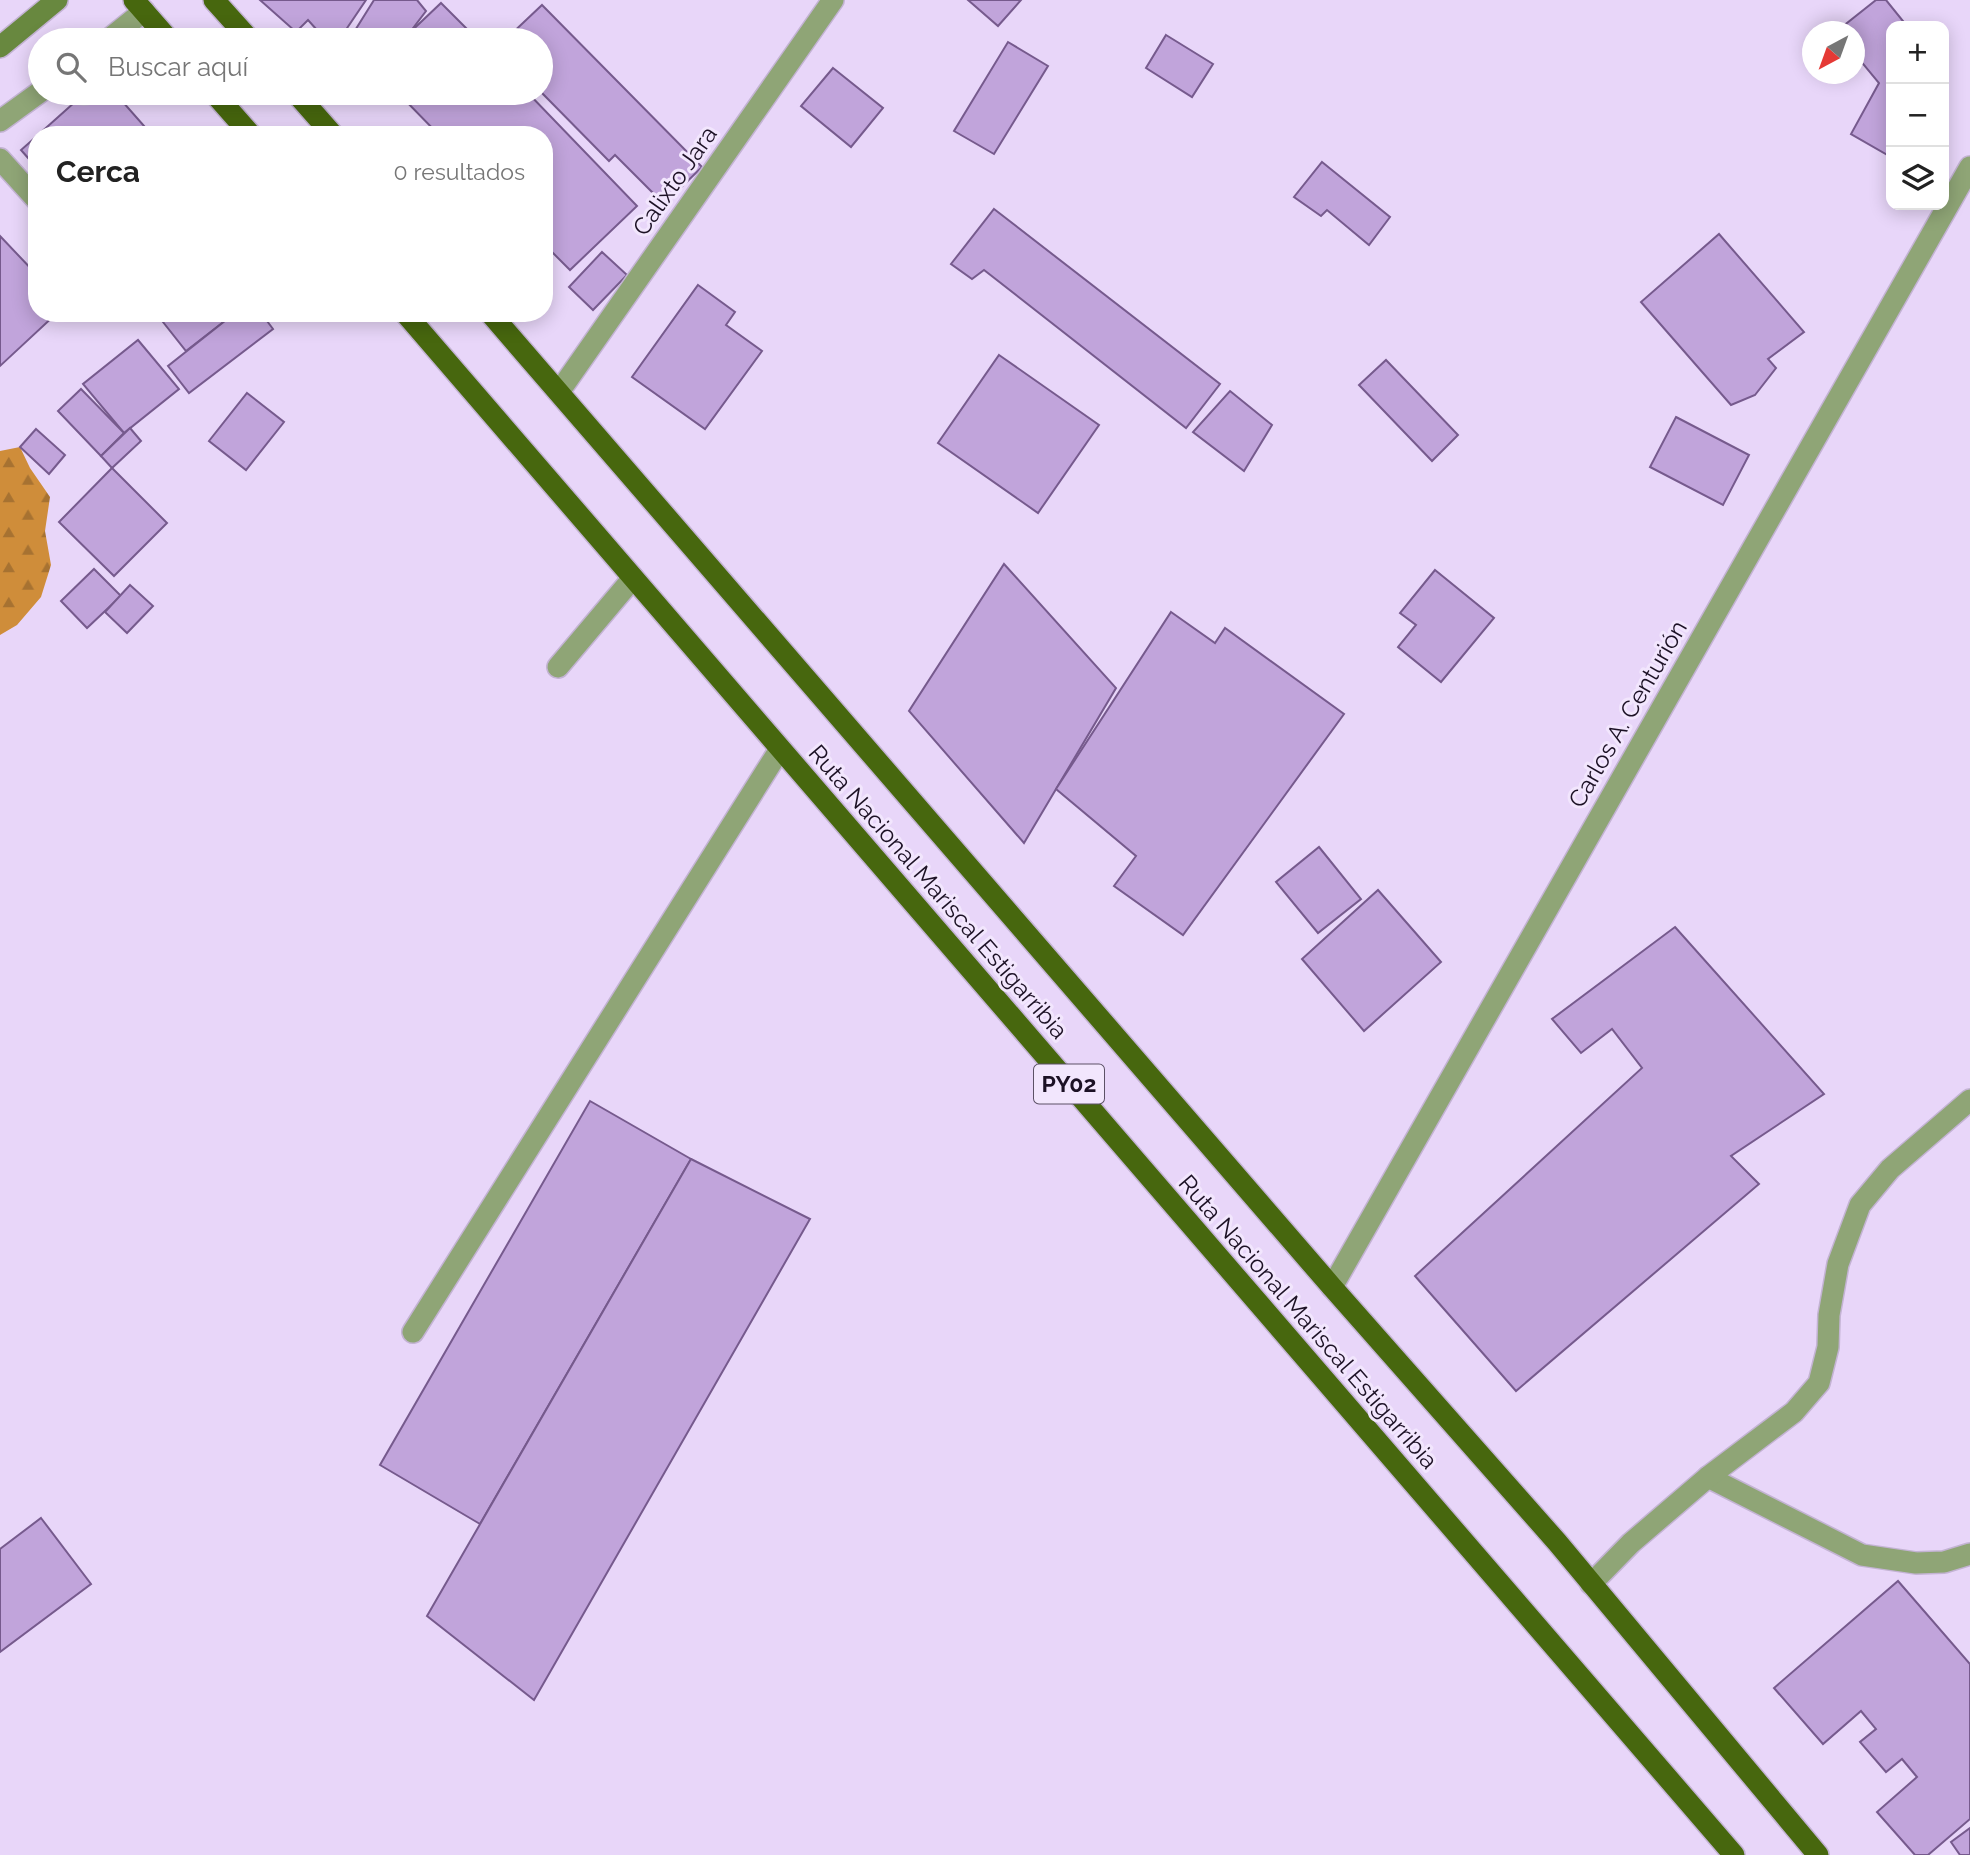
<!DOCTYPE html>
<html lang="es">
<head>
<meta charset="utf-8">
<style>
  :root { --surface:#fff; --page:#f2f2f2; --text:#222; --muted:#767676; --line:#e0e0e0 }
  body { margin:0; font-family:Raleway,sans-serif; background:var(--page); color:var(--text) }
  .controls { position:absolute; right:21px; top:21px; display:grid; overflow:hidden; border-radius:14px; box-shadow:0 4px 18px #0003 }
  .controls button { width:63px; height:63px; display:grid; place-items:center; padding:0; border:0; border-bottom:2px solid var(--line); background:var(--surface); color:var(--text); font:35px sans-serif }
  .compass { position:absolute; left:1802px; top:21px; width:63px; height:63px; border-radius:50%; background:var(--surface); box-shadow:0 4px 18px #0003; rotate:221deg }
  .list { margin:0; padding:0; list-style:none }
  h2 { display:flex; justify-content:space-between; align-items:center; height:91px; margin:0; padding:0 28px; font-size:30px }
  h2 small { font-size:23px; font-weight:400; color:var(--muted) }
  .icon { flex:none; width:38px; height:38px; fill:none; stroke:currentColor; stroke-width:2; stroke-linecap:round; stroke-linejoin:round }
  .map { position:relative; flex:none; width:1970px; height:1855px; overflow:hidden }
  .search { position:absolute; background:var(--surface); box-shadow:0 4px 18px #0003; left:28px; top:28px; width:525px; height:77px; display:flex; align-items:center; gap:18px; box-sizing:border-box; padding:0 24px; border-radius:38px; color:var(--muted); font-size:26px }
  .panel { position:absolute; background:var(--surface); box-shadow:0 4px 18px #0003; left:28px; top:126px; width:525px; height:196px; border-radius:28px }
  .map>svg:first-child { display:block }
  .forest { fill:url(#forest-firs) }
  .building { fill:#c1a4db; stroke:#765a8d; stroke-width:2 }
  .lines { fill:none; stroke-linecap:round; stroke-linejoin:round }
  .service-casing { stroke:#c3b3d3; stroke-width:24 }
  .minor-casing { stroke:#c3b3d3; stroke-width:24 }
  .secondary-casing { stroke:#c3b3d3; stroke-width:24 }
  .trunk-casing { stroke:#c3b3d3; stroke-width:24 }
  .service { stroke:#8fa576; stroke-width:21 }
  .minor { stroke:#8fa576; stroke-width:21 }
  .secondary { stroke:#68883f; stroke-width:21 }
  .trunk { stroke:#47670e; stroke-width:21 }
  .labels { text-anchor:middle; stroke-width:6; stroke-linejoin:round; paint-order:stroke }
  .shield { fill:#f2e6fd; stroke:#5c5166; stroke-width:2 }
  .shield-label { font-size:23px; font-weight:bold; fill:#1c1125 }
  .street-label { font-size:24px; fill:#1c1125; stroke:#f2e6fd }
</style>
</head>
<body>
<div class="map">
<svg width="1970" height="1855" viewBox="0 0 1970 1855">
  <defs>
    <pattern id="forest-firs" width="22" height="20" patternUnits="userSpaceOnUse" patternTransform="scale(1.75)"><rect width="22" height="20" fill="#cf8d3a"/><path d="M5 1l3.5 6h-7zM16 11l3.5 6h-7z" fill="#a77231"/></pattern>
  </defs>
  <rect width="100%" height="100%" fill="#e8d6f9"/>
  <polygon class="forest" points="20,447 30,468 50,497 45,531 51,565 41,597 17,625 0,635 0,451"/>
  <g class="building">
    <polygon points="260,0 366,0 339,40 326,40 308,20 296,32"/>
    <polygon points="374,0 417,0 426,11 404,40 349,40"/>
    <polygon points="968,0 1021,0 998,26"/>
    <polygon points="1876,0 1886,0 1907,26 1891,26 1891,157 1851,134 1879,83 1854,53 1854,32 1837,31"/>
    <polygon points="441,3 478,40 402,40"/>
    <polygon points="542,5 702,167 664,204 615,155 609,161 541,92 541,40 505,40"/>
    <polygon points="1166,35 1213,64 1192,97 1146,68"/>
    <polygon points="1008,42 1048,66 994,154 954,131"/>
    <polygon points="833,68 883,108 851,147 801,106"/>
    <polygon points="85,93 115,93 152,135 38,135"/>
    <polygon points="398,93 528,93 637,206 570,270 544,244 544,135 439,135"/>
    <polygon points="37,136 37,168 21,150"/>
    <polygon points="1322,162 1390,217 1369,245 1327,210 1321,216 1294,197"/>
    <polygon points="994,209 1220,384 1186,428 984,270 972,279 951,264"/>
    <polygon points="1719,234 1804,332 1768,359 1776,368 1755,395 1731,405 1641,302"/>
    <polygon points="0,236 37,275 37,313 57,313 0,366"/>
    <polygon points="602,252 627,275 593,310 569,287"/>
    <polygon points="698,285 735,312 726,325 762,351 705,429 632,377"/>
    <polygon points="175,313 235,313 186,351 163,322"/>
    <polygon points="235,313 261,313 273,329 189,393 168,366"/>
    <polygon points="138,340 179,389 124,433 83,384"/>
    <polygon points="999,355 1099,425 1038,513 938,443"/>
    <polygon points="1386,360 1458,435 1432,461 1359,385"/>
    <polygon points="81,389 124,433 101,456 58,411"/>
    <polygon points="1230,391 1272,425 1244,471 1193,432"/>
    <polygon points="247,393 284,422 246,470 209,441"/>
    <polygon points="1676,417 1749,455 1723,505 1650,467"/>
    <polygon points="130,428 141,441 112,468 101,456"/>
    <polygon points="36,429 65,455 49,474 20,447"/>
    <polygon points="112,468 167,523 114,576 59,522"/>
    <polygon points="1004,564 1116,688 1024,843 909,711"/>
    <polygon points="94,569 121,596 87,628 61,601"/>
    <polygon points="1435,570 1494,618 1441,682 1398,647 1416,625 1400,613"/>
    <polygon points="130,585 153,606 127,633 105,612"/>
    <polygon points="1171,612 1215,643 1225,628 1344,714 1183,935 1114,886 1136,856 1056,789"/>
    <polygon points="1319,847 1361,899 1318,933 1276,882"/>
    <polygon points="1378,890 1441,962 1364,1031 1302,959"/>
    <polygon points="1675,927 1824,1094 1731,1156 1759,1184 1516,1391 1415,1276 1642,1068 1612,1029 1581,1053 1552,1019"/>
    <polygon points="590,1101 691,1159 480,1524 380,1465"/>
    <polygon points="691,1159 810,1219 534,1700 427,1616"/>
    <polygon points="41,1518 91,1584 0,1652 0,1549"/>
    <polygon points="1898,1581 1970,1664 1970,1819 1928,1855 1915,1855 1877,1812 1917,1777 1902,1759 1886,1772 1860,1742 1876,1729 1861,1711 1823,1744 1774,1688"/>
    <polygon points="1970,1828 1970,1855 1960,1855 1951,1842"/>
  </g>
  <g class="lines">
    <defs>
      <g id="service">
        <polyline points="108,40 144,11"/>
        <polyline points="83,93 84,94"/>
        <polyline points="0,121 40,92"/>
        <polyline points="0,159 37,200"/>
        <polyline points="558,667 633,578"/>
        <polyline points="413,1332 780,749"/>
        <polyline points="1708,1477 1862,1555 1916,1563 1944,1562 1970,1554"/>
        <polyline points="1591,1584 1631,1543 1708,1477 1794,1412 1819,1383 1828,1347 1829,1315 1838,1264 1860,1205 1890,1169 1970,1100"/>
      </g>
      <g id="minor">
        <polyline points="559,392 833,0"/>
        <polyline points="1332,1287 1970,167"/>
      </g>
      <polyline id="secondary" points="0,47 57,0"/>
      <g id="trunk">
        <polyline points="134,0 169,40"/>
        <polyline points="214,0 250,40"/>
        <polyline points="214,93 251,135"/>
        <polyline points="296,93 333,135"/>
        <polyline points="405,313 1734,1855"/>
        <polyline points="490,313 1332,1287 1557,1542 1818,1855"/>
      </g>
    </defs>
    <use href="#service" class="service-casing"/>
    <use href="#minor" class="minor-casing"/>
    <use href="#secondary" class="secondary-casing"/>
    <use href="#trunk" class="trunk-casing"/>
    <use href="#service" class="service"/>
    <use href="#minor" class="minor"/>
    <use href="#secondary" class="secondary"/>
    <use href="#trunk" class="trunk"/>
  </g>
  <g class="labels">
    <rect class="shield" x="1034" y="1064.5" width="70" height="39" rx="5"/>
    <g class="shield-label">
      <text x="1069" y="1092">PY02</text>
    </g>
    <g class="street-label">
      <text transform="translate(675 181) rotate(-55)" y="8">Calixto Jara</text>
      <text transform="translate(1628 714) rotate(-60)" y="8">Carlos A. Centurión</text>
      <text transform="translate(938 892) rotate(49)" y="8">Ruta Nacional Mariscal Estigarribia</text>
      <text transform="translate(1308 1322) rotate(49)" y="8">Ruta Nacional Mariscal Estigarribia</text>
    </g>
  </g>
</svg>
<div class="controls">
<button>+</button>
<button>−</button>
<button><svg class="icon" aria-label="layers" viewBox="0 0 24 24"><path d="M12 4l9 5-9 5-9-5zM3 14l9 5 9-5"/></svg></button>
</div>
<svg class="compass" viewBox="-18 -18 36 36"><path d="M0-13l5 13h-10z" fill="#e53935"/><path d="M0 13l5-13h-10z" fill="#767676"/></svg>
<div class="search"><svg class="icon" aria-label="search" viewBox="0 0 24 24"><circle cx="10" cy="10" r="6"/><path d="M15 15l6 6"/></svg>Buscar aquí</div>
<section class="panel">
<h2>Cerca<small>0 resultados</small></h2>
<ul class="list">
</ul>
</section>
</div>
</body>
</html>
